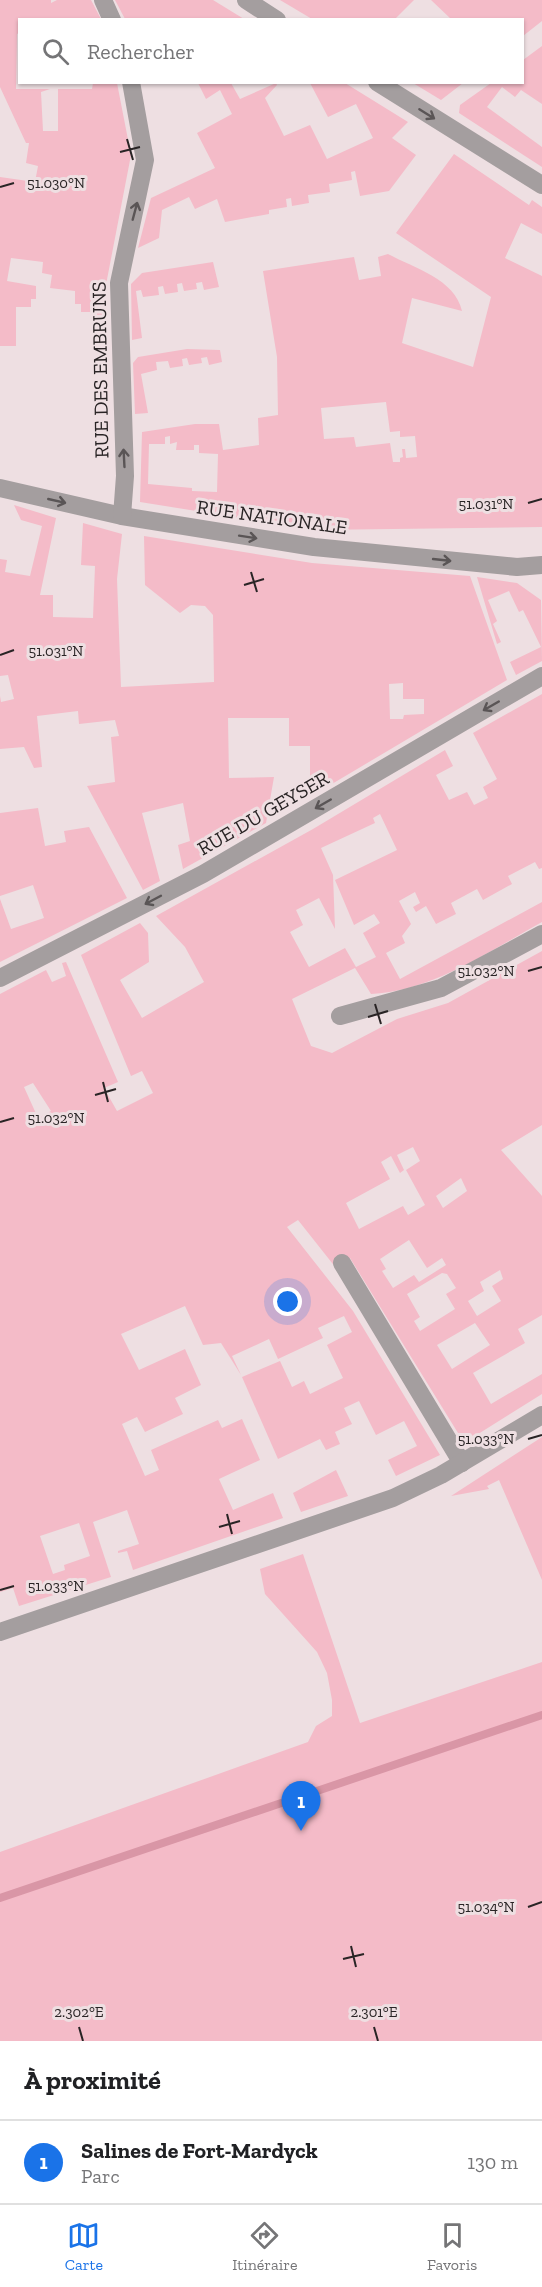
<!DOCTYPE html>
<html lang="fr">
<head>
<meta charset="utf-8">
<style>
  :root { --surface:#fff; --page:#f2f2f2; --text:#202124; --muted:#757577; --line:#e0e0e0; --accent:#1a73e8 }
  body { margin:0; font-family:"Zilla Slab",serif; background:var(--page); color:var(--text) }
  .you { position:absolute; left:288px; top:1302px; width:21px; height:21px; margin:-15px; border:4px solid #fff; border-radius:50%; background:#1a73e8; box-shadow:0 0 0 9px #1a73e833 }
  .badge { display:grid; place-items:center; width:39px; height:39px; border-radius:50%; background:var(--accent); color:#fff; font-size:20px; font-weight:700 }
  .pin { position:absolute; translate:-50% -50px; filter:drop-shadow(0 2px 3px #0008) }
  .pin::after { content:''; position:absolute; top:32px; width:21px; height:18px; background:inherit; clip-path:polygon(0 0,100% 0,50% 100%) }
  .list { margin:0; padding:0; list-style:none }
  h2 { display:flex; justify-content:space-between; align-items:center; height:78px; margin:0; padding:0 24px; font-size:26px }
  h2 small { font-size:20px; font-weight:400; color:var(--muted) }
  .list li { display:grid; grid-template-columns:39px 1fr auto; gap:18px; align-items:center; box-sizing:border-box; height:84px; padding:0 24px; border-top:2px solid var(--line) }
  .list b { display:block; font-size:22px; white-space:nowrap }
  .list p { margin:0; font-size:20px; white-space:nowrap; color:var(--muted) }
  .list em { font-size:20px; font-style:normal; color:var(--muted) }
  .icon { flex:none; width:33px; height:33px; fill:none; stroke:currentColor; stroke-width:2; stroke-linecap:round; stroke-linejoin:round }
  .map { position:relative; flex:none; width:542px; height:2041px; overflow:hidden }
  .search { position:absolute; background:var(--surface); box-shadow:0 2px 4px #0004; left:18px; right:18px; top:18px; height:66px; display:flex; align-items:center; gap:15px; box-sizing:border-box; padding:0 21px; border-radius:0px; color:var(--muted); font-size:22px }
  .sheet { height:162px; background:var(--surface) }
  nav { display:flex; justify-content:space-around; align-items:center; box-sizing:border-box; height:84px; border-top:2px solid var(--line); background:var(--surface); font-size:16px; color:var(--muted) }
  nav a { display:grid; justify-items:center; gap:3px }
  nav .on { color:var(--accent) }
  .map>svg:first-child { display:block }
  .green { fill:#f4bbc8; fill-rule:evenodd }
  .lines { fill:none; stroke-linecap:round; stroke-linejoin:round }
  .stream { stroke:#d996a6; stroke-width:8 }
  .minor { stroke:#a49e9f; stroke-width:18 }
  .oneway { stroke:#5a5556 }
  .ticks { fill:none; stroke:#292425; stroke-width:2 }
  .labels { text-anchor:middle; stroke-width:6; stroke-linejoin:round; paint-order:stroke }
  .street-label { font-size:20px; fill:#292425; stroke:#eedfe2 }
  .ticks-label { font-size:15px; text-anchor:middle; fill:#292425; stroke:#eedfe2; stroke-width:6; stroke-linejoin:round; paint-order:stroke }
</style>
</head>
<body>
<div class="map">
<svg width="542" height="2041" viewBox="0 0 542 2041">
  <rect width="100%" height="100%" fill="#eedfe2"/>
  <g class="green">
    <polygon points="0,0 51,0 51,3 57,0 91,0 101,19 20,20 19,33 17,34 16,89 50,89 41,92 43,131 58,131 58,89 92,89 93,83 117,83 131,155 104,295 104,330 97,330 97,312 81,312 81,304 75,304 75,291 50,288 52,275 42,273 43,262 11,258 7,281 36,286 36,299 31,299 31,307 16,307 16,346 0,346 0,177 35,182 38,166 26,163 29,143 26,143 0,87"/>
    <polygon points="115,0 213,0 244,19 125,19"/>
    <polygon points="280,0 414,0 395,19 312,19"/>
    <polygon points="431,0 542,0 542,21 523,36 522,20 451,19"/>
    <polygon points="542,46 542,104 521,90 515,97 502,87 487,107 542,147 542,167 459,113 460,105 491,83 522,82 523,60"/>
    <polygon points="198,83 231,83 240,99 276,83 277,85 265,98 284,136 310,125 327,159 373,138 356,104 328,117 310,83 345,83 408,122 392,138 416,155 389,191 360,196 355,171 351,172 352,180 329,184 330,192 308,195 309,203 292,206 291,198 286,199 287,207 269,210 269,214 225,222 217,199 195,209 189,197 162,210 159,238 138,248 151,198 215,168 197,133 232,114 220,90 206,99"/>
    <polygon points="413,83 463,82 463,83 441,100"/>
    <path d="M454,154L529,205L532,200L542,207V234L521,223L505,258L542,276V527L315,530L140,502L142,432L195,424H219L223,450L259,445L258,418L278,415L277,357L263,271L354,257L359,280L381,276L378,257L388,254C414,268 455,279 462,311L412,298L402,343L473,367L491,297L396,233ZM386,402L390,432L400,431V437L415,436L417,457L406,458L405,449H402L403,457L400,458V462H393L390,443L356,447L354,437L324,439L321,408ZM170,436V444L177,442L176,450H194V445H199V453L218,454L217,492L192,491V488L148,484L149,444H165V437Z"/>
    <polygon points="213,262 219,287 204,290 202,282 196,283 197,289 184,291 182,283 177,284 178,292 165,294 163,286 158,287 159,295 143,297 141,290 136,291 142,338 132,340 131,284 142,273"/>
    <polygon points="187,349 220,350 222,362 209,365 207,357 201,358 202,363 189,365 187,358 182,359 183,366 170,368 168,361 156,362 157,370 141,374 148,413 135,414 133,363 138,357"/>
    <path d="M14,505L56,518L40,595H53V617L93,618L95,566L81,565L83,523L122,534L117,579L121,687L214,682L213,615L205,606L191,605L180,613L145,585L144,536L312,563L470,576L507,680L310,797V746H289V718H228L229,778L274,777L266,823L183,869L178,845L190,841L183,803L142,813L160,881L143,890L87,786L115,782L111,737L119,736L115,720L79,724L78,711L37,716L42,767L34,768L24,747L0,749V696L1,702L14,699L8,675L0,676V559L7,560L5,572L30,576L42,526L21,520ZM403,683V699H424V714L404,715L403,719H390L389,684Z"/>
    <polygon points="477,577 517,583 541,600 542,661 516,675 510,662 541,647 523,610 519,612 509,591 488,600 497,621 493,624 501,642 497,644"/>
    <path d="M542,694V868L539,869L535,862L508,876L512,884L483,900L477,889L451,903L456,914L436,924L426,906L416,912L413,907L420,903L415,892L399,901L411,924L402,936L405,943L386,953L400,979L542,902V922C489,951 433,991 371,994L355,968L292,999L311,1046L332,1053L397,1019L448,1003L542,951V1125L501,1150L542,1196V1315L518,1329L525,1343L473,1373L491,1404L542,1374V1394L475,1436L458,1433L350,1258L336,1268L298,1220L287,1227L353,1311L440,1455L396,1476L388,1460L417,1446L404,1421L376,1435L359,1401L344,1408L352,1424L335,1432L340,1444L326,1450L320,1439L278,1459L242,1377L280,1361L292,1387L304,1381L310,1394L343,1378L327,1345L352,1332L344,1316L318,1328L323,1338L278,1359L269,1339L232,1356L241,1375L221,1343L203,1345L185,1306L121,1334L139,1370L185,1349L201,1385L175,1398L183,1414L145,1432L137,1417L122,1424L145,1476L159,1470L151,1450L218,1420L222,1428L242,1419L260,1460L219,1479L233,1510L273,1493L283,1518L133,1570L127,1551L118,1553V1551L139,1544L127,1510L93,1522L111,1577L19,1606L13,1588L0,1592V994L46,970L52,982L66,976L62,963L66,962L118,1082L104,1088L117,1111L153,1093L142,1071L131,1076L81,955L140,923L148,933L149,962L120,980L142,1018L204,982L185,947L156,916L313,829L445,750L453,766L436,775L449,800L467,792L474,805L488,798L483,787L497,779L473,733ZM380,814L397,850L335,880L354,925L374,914L380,923L363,933L376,957L356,967L345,948L309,967L290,932L303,925L296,910L319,898L335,929L333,875L321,848L375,823L373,818ZM33,1083L51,1111L38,1118L24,1087ZM413,1147L420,1161L406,1170L425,1205L408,1215L403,1206L359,1229L346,1203L390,1179L381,1162L391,1156L400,1173L404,1170L397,1155ZM461,1178L467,1191L443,1208L436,1196ZM409,1240L427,1268L442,1258L446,1265L419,1282L414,1275L393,1288L382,1271L386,1269L380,1259ZM500,1270L503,1279L492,1286L501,1301L477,1316L468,1301L484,1291L480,1282ZM442,1273L447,1274L456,1288L446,1294L455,1309L420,1331L414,1321L420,1317L407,1294ZM475,1323L490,1345L452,1369L437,1345ZM79,1523L90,1556L64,1565L65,1570L53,1574L40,1536Z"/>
    <polygon points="38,808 45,846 66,842 64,831 89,827 127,898 0,962 0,899 11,929 44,918 33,885 0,896 0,813"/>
    <polygon points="542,1437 542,1580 499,1480 487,1486 489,1489 451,1496"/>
    <polygon points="336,1470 348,1496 301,1512 293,1493"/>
    <polygon points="303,1554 360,1723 542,1662 542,2041 0,2041 0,1852 308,1742 316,1726 332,1716 332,1700 327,1673 317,1652 265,1594 260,1569"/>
  </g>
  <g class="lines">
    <polyline class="stream" points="0,1898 542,1715"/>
    <g class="minor">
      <polyline points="103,0 112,20"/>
      <polyline points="246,0 277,20"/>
      <polyline points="377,82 542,185"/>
      <polyline points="0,488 122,516 314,547 517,567 542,565"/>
      <polyline points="122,516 125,476 119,283 145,160 131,82"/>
      <polyline points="0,978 203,874 542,676"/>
      <polyline points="340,1016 441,988 542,934"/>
      <polyline points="342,1263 462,1463"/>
      <polyline points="0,1632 393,1498 441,1475 542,1415"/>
    </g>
  </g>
  <defs><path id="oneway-shaft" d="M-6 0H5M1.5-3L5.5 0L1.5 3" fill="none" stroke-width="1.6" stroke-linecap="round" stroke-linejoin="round" transform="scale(1.5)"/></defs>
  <g class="oneway">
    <use href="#oneway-shaft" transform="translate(427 114) rotate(32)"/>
    <use href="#oneway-shaft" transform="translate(135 211) rotate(-75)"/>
    <use href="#oneway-shaft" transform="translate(124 458) rotate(-93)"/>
    <use href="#oneway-shaft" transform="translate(57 501) rotate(13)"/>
    <use href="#oneway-shaft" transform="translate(248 537) rotate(9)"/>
    <use href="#oneway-shaft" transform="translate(442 560) rotate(6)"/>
    <use href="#oneway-shaft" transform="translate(491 706) rotate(150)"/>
    <use href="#oneway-shaft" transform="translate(323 804) rotate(150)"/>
    <use href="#oneway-shaft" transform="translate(153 900) rotate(152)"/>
  </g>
  <path class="ticks" d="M127,139L133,160M120,152L140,147M0,187L14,183M528,503L542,499M251,572L257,592M244,585L264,579M0,655L14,650M528,971L542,967M375,1004L381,1024M368,1017L388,1011M103,1082L108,1102M95,1095L116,1089M0,1122L14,1118M528,1439L542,1435M227,1514L232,1534M219,1527L240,1521M0,1590L14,1586M528,1907L542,1902M351,1946L356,1967M343,1959L364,1954M79,2027L83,2041M374,2027L378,2041"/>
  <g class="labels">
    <g class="street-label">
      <text transform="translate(100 370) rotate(-91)" y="7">RUE DES EMBRUNS</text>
      <text transform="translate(272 517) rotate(8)" y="7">RUE NATIONALE</text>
      <text transform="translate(263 813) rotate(-30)" y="7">RUE DU GEYSER</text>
    </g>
  </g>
  <g class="ticks-label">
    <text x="56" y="188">51.030°N</text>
    <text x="486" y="509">51.031°N</text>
    <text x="56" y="656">51.031°N</text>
    <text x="486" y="976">51.032°N</text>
    <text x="56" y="1123">51.032°N</text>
    <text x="486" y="1444">51.033°N</text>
    <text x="56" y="1591">51.033°N</text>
    <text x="486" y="1912">51.034°N</text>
    <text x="79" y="2017">2.302°E</text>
    <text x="374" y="2017">2.301°E</text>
  </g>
</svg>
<div class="you"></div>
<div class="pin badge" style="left:301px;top:1831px">1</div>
<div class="search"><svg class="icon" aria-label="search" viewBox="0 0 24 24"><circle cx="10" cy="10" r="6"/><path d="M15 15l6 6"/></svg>Rechercher</div>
</div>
<section class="sheet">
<h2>À proximité<small></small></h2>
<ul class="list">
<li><span class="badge">1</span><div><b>Salines de Fort-Mardyck</b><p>Parc</p></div><em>130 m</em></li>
</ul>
</section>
<nav>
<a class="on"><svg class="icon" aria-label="map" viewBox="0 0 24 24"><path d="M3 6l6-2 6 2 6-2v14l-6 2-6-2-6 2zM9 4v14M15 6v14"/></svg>Carte</a>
<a><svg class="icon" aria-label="directions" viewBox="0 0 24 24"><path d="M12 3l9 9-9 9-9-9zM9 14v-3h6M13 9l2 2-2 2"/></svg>Itinéraire</a>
<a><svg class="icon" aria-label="saved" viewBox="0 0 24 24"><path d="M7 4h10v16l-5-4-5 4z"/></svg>Favoris</a>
</nav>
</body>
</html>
